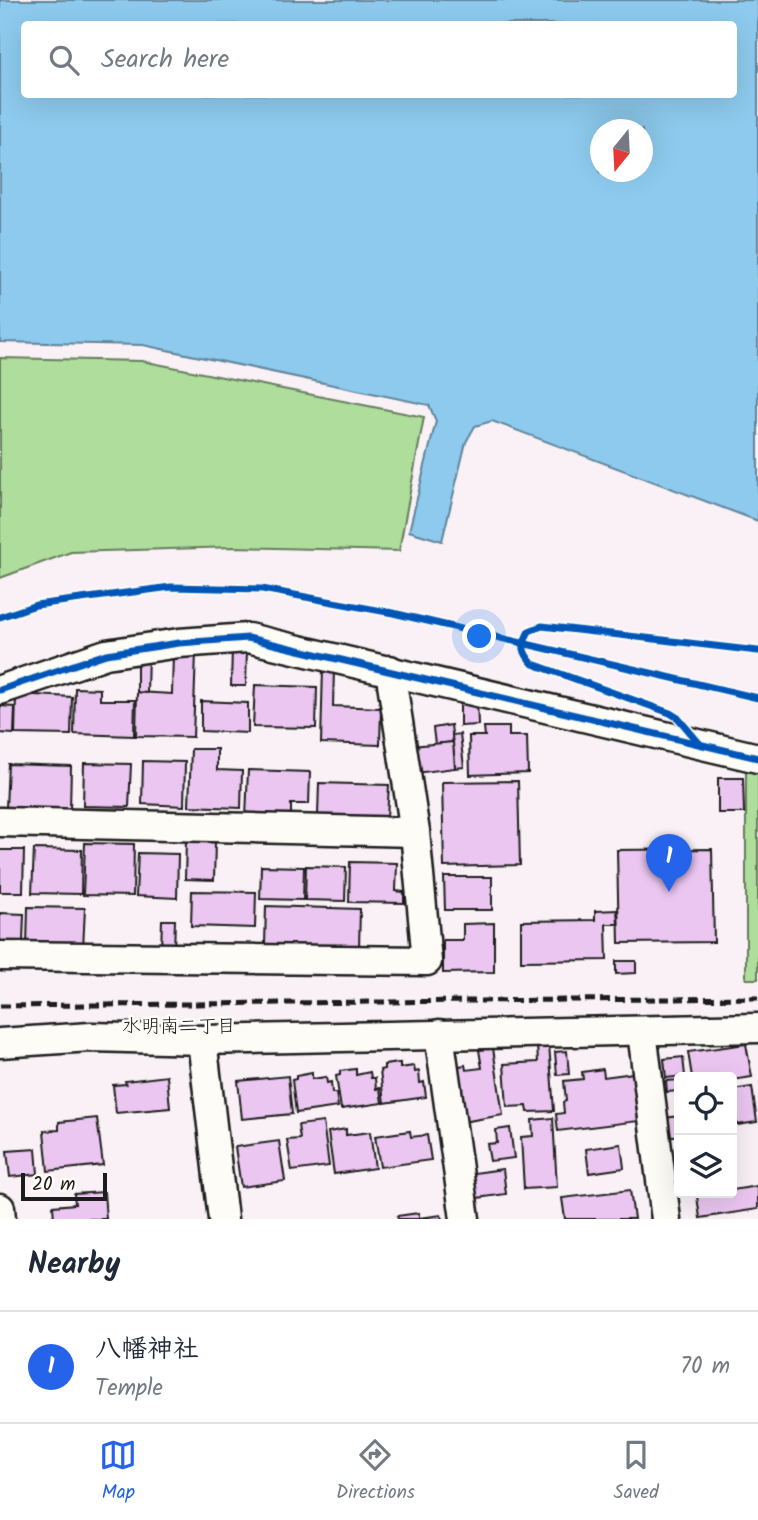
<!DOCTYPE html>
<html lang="en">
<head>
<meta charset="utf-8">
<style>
  :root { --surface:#fff; --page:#f2f2f3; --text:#1f2937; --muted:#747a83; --line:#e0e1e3; --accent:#2563eb }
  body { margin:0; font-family:Kalam,"Klee One",sans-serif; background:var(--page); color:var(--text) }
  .controls { position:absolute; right:21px; bottom:21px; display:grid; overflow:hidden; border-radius:7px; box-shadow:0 7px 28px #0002 }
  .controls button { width:63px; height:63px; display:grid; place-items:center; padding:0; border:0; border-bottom:2px solid var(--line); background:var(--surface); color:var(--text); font:35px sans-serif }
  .compass { position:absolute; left:590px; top:119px; width:63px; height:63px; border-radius:50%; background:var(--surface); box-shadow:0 7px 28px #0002; rotate:198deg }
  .scale { position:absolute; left:21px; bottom:18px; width:86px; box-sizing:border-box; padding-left:7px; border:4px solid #1c1c1c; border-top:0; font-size:19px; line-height:24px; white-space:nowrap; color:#1c1c1c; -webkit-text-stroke:5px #fdfcf7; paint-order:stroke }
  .you { position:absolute; left:480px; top:637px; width:24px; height:24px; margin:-18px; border:5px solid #fff; border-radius:50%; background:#1a73e8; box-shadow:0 0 0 10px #1a73e833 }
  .badge { display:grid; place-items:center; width:46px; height:46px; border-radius:50%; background:var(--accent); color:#fff; font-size:23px; font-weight:700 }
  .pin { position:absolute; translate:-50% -58px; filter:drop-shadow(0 2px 4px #0008) }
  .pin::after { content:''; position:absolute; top:37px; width:24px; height:21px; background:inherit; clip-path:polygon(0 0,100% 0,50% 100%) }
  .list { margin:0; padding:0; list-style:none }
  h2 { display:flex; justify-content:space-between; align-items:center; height:91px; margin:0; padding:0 28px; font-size:30px }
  h2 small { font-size:23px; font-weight:400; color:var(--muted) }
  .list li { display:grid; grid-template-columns:46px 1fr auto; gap:21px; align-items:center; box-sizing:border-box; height:112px; padding:0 28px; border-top:2px solid var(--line) }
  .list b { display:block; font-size:26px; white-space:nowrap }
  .list p { margin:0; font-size:23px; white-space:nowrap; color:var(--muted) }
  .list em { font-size:23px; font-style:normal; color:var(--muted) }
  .icon { flex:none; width:38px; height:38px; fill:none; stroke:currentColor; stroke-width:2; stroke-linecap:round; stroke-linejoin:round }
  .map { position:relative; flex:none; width:758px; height:1219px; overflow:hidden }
  .search { position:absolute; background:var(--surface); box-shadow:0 7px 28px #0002; left:21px; right:21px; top:21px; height:77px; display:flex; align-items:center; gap:18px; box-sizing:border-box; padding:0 24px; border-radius:7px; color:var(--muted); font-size:26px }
  .sheet { height:203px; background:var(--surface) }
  nav { display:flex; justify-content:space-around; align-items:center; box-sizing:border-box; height:98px; border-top:2px solid var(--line); background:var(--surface); font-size:19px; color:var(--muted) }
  nav a { display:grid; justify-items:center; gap:4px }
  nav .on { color:var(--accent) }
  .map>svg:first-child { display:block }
  .green { fill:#aedd9c; stroke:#657c5c; stroke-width:2 }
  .water { fill:#8dcaed; stroke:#608499; stroke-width:2; fill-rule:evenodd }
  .building { fill:#ebc6f1; stroke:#1c1c1c; stroke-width:2 }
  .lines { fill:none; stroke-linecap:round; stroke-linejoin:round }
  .street-casing { stroke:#1c1c1c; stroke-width:33 }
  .street { stroke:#fdfcf7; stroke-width:28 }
  .rail { stroke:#1c1c1c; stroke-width:5; stroke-dasharray:10 5; stroke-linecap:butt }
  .cycleway-casing { stroke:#fdfcf7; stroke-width:11 }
  .cycleway { stroke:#0057b8; stroke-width:7 }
  .labels { text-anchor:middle; stroke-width:5; stroke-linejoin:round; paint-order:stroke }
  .neighbourhood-label { font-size:19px; fill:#1c1c1c; stroke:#fdfcf7 }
</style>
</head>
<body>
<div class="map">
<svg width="758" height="1219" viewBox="0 0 758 1219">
  <rect width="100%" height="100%" fill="#f9f1f6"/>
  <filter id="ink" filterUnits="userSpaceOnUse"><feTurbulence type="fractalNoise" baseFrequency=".0143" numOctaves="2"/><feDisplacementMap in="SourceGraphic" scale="14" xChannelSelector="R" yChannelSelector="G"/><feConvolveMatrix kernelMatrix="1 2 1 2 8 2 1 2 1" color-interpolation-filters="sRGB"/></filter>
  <g filter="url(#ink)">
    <g class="green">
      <polygon points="0,358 142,361 424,417 399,551 234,547 71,552 0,578"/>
      <polygon points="746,755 758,758 758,979 746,979"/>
    </g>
    <path class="water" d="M0,0H758V521L492,421L475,426L466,442L442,541L409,531L436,421L429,405L143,345L0,342ZM24,24H734V94H24ZM600,130H642V172H600Z"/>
    <g class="building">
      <polygon points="232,648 247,648 246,686 231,686"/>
      <polygon points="173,652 196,652 193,737 136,736 137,692 172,694"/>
      <polygon points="137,654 148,654 147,693 137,692"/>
      <polygon points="323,668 334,669 333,706 381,708 380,745 321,743"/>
      <polygon points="255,685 317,687 316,728 253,727"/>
      <polygon points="75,688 100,689 100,700 135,700 134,736 74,734"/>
      <polygon points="16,694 72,697 71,735 15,734"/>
      <polygon points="477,697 478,725 460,726 460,698"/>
      <polygon points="201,701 248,703 248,733 201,731"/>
      <polygon points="0,706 15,707 14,734 0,733"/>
      <polygon points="451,725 453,742 435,744 433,728"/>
      <polygon points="484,727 509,727 509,736 527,736 528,773 470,775 469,736 485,736"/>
      <polygon points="460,734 464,767 455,768 452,735"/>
      <polygon points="453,742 455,768 416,773 412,746"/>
      <polygon points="191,749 217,749 217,770 242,771 241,808 189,806"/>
      <polygon points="143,761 185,762 184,806 142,804"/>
      <polygon points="84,763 131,764 129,807 83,806"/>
      <polygon points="8,764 71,766 70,810 6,808"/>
      <polygon points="248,770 310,772 309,804 291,804 291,820 246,818"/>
      <polygon points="718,778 743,778 744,813 718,813"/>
      <polygon points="518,781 520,865 444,867 442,782"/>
      <polygon points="319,783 389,785 387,817 318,815"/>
      <polygon points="186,840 215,841 214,880 185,879"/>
      <polygon points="85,843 134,844 133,896 83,895"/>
      <polygon points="34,849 82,850 81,894 32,893"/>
      <polygon points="712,849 714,942 619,943 617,850"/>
      <polygon points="0,850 24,850 23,892 0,892"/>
      <polygon points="138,853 178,854 177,898 136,896"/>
      <polygon points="350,862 397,863 396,891 404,892 404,903 349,902"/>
      <polygon points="261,866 304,867 303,900 260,899"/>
      <polygon points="306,866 346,867 345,901 305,900"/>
      <polygon points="444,877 492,877 492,910 445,910"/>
      <polygon points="192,891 256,892 255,928 191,926"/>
      <polygon points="266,906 360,909 359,948 265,945"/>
      <polygon points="28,907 85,908 83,949 27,947"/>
      <polygon points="617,910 618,924 606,924 607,960 521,961 521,921 595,920 595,911"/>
      <polygon points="0,913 24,914 23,942 0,942"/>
      <polygon points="162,920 175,920 174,951 161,951"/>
      <polygon points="494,923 494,972 443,973 443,940 463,940 463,924"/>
      <polygon points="616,961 636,961 636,973 616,974"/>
      <polygon points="549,1044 554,1111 528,1112 527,1106 507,1107 504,1064 538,1062 537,1045"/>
      <polygon points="746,1044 752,1077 732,1080 732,1077 692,1077 688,1052"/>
      <polygon points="493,1048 503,1115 462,1122 454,1067 465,1065 466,1070 482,1068 479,1050"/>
      <polygon points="567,1051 569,1074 557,1075 555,1052"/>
      <polygon points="683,1057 685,1076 666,1078 664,1059"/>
      <polygon points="400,1063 400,1068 414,1066 415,1072 419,1071 420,1083 424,1082 426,1097 384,1103 380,1070 384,1069 384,1065"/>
      <polygon points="356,1069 356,1075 370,1072 371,1078 375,1078 376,1089 380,1088 382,1103 341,1109 336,1076 340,1075 340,1071"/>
      <polygon points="603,1069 604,1077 634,1073 639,1121 558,1131 556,1114 564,1113 563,1102 566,1101 564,1081 583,1079 582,1072"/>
      <polygon points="312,1073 312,1079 326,1077 327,1083 331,1082 332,1093 336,1093 338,1107 296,1113 292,1080 296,1079 296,1076"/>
      <polygon points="167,1076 170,1108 116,1113 113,1085 126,1084 125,1081"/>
      <polygon points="288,1076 292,1114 242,1119 238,1081"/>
      <polygon points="679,1080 679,1091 667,1092 666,1081"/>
      <polygon points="752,1087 757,1122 737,1125 732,1090"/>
      <polygon points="679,1116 679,1135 668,1137 665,1118"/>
      <polygon points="97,1118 103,1165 48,1171 44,1131 59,1130 59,1122"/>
      <polygon points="553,1118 557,1187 524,1189 521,1137 533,1136 532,1120"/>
      <polygon points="323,1122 329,1166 292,1171 287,1140 300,1139 298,1125"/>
      <polygon points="510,1128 514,1158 490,1161 487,1144 497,1143 496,1130"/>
      <polygon points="346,1129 346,1135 370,1132 375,1168 334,1174 328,1132"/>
      <polygon points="410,1131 411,1137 427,1135 431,1160 380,1167 375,1136"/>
      <polygon points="279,1141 285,1181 241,1187 235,1147"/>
      <polygon points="621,1144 624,1168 589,1173 586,1149"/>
      <polygon points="36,1149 38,1174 10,1177 7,1151"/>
      <polygon points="503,1169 506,1194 470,1199 467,1174"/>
      <polygon points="758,1186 758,1209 700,1218 697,1196 732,1193 732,1190"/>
      <polygon points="630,1190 634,1219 565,1219 562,1198"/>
      <polygon points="104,1192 106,1219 54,1219 53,1206 75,1204 74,1194"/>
      <polygon points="419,1213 419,1218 441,1215 442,1219 398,1219 397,1216"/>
    </g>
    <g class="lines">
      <defs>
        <g id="street">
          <polyline points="0,690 106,654 179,643 248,638 758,758"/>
          <polyline points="0,822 415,832"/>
          <polyline points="0,956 427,961 415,832 390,670"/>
          <polyline points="642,1032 666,1219"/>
          <polyline points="439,1034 465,1219"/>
          <polyline points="202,1040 223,1219"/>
          <polyline points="0,1043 91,1037 202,1040 758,1028"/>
          <polyline points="0,1208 1,1219"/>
        </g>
      </defs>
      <use href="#street" class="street-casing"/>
      <use href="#street" class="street"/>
      <polyline class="rail" points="0,1006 758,998"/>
      <defs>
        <g id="cycleway">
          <polyline points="0,617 36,605 171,587 262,589 393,613 758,698"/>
          <polyline points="0,690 106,654 179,643 248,638 758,758"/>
          <path d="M700,744L678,718L670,713L533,664C522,652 521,646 529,631L542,626L758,651"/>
        </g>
      </defs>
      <use href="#cycleway" class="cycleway-casing"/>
      <use href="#cycleway" class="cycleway"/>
    </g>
  </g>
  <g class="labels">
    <g class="neighbourhood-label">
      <text x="179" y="1032">水明南二丁目</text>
    </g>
  </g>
</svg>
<div class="controls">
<button><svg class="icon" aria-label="locate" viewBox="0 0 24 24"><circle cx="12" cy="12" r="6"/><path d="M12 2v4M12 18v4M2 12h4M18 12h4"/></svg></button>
<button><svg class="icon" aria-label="layers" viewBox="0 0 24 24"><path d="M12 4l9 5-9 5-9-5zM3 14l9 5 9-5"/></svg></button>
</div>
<svg class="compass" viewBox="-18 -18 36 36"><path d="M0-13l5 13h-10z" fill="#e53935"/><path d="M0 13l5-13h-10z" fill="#747a83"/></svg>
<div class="scale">20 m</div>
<div class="you"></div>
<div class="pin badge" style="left:669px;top:892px">1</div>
<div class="search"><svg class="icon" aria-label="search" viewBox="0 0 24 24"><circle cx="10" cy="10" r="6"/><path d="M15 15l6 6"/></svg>Search here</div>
</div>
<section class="sheet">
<h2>Nearby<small></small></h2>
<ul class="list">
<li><span class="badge">1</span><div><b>八幡神社</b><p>Temple</p></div><em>70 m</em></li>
</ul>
</section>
<nav>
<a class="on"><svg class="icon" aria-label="map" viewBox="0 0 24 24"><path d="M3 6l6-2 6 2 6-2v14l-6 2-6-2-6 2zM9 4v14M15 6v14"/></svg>Map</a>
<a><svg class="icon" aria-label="directions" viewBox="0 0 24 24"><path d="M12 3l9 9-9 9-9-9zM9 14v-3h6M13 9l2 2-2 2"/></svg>Directions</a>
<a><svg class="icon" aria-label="saved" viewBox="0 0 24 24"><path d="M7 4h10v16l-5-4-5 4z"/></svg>Saved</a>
</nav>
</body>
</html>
